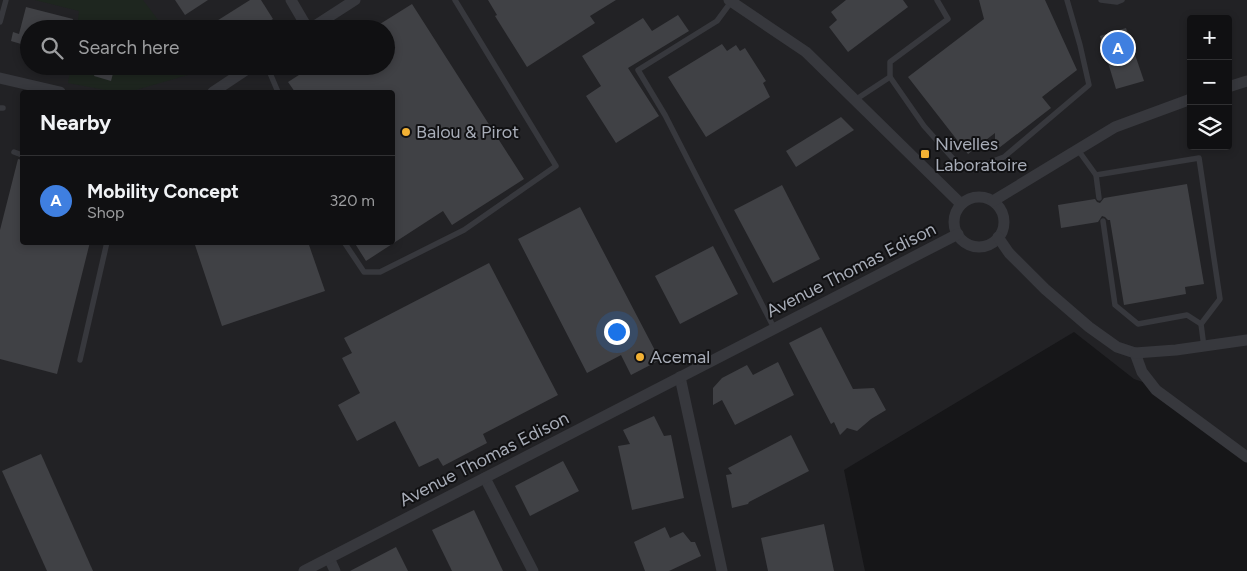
<!DOCTYPE html>
<html lang="en">
<head>
<meta charset="utf-8">
<style>
  :root { --surface:#101012; --page:#1e1e20; --text:#f1f3f6; --muted:#9c9d9f; --line:#303032; --accent:#b45309 }
  body { margin:0; font-family:Figtree,sans-serif; background:var(--page); color:var(--text) }
  .controls { position:absolute; right:15px; top:15px; display:grid; overflow:hidden; border-radius:5px; box-shadow:0 2px 8px #0003 }
  .controls button { width:45px; height:45px; display:grid; place-items:center; padding:0; border:0; border-bottom:1px solid var(--line); background:var(--surface); color:var(--text); font:25px sans-serif }
  .you { position:absolute; left:616px; top:331px; width:18px; height:18px; margin:-12px; border:4px solid #fff; border-radius:50%; background:#1a73e8; box-shadow:0 0 0 8px #1a73e833 }
  .badge { display:grid; place-items:center; width:32px; height:32px; border-radius:50%; background:var(--accent); color:#fff; font-size:16px; font-weight:700 }
  .pin { position:absolute; translate:-50% -50%; border:2px solid #fff; box-shadow:0 1px 5px #0006 }
  .list { margin:0; padding:0; list-style:none }
  h2 { display:flex; justify-content:space-between; align-items:center; height:65px; margin:0; padding:0 20px; font-size:21px }
  h2 small { font-size:16px; font-weight:400; color:var(--muted) }
  .list li { display:grid; grid-template-columns:32px 1fr auto; gap:15px; align-items:center; box-sizing:border-box; height:90px; padding:0 20px; border-top:1px solid var(--line) }
  .list b { display:block; font-size:19px; white-space:nowrap }
  .list p { margin:0; font-size:16px; white-space:nowrap; color:var(--muted) }
  .list em { font-size:16px; font-style:normal; color:var(--muted) }
  .icon { flex:none; width:28px; height:28px; fill:none; stroke:currentColor; stroke-width:2; stroke-linecap:round; stroke-linejoin:round }
  .map { position:relative; flex:none; width:1247px; height:571px; overflow:hidden }
  .search { position:absolute; background:var(--surface); box-shadow:0 2px 8px #0003; left:20px; top:20px; width:375px; height:55px; display:flex; align-items:center; gap:12px; box-sizing:border-box; padding:0 18px; border-radius:28px; color:var(--muted); font-size:19px }
  .panel { position:absolute; background:var(--surface); box-shadow:0 2px 8px #0003; left:20px; top:90px; width:375px; height:155px; border-radius:5px }
  .map>svg:first-child { display:block }
  .built { fill:#222225; fill-rule:evenodd }
  .green { fill:#1e261f }
  .building { fill:#404145 }
  .lines { fill:none; stroke-linecap:round; stroke-linejoin:round }
  .lane { stroke:#37383d; stroke-width:5.5 }
  .street { stroke:#37383d; stroke-width:11 }
  .poi-dot { fill:#f2b134; stroke:#111113; stroke-width:2 }
  .labels { text-anchor:middle; stroke-width:4; stroke-linejoin:round; paint-order:stroke }
  .poi-label { font-size:18px; fill:#a8adb8; stroke:#111113; text-anchor:start }
  .street-label { font-size:18px; fill:#a8adb8; stroke:#111113 }
</style>
</head>
<body>
<div class="map">
<svg width="1247" height="571" viewBox="0 0 1247 571">
  <rect width="100%" height="100%" fill="#161618"/>
  <path class="built" d="M0,0H1247V452L1160,388L1134,379L1074,332L844,470L865,571H0ZM1191,19H1228V146H1191ZM29,29H386V66H29ZM22,92H392V242H22Z"/>
  <g class="green">
    <polygon points="35,0 143,0 165,29 77,29 79,11"/>
    <polygon points="71,66 193,66 198,72 129,92 116,92 68,83"/>
  </g>
  <g class="building">
    <polygon points="175,0 208,0 185,15"/>
    <polygon points="250,0 261,0 273,19 258,29 204,29"/>
    <polygon points="488,0 616,0 590,16 595,23 527,67 495,16 497,15"/>
    <polygon points="846,0 903,0 908,7 848,52 829,27 837,20 831,12"/>
    <polygon points="979,0 1045,0 1077,70 1042,97 1051,108 995,151 995,133 968,154 908,77 984,19"/>
    <polygon points="412,4 524,179 452,225 443,211 366,261 354,242 392,242 392,92 295,92 288,82 313,66 386,66 386,29 372,29"/>
    <polygon points="26,7 73,19 71,29 29,29 29,43 22,42 21,44 11,41 13,32 19,34"/>
    <polygon points="678,15 689,31 628,68 659,116 616,143 586,96 601,86 582,56 643,18 652,31"/>
    <polygon points="1126,28 1144,81 1116,89 1100,36"/>
    <polygon points="722,44 727,51 736,45 740,51 745,48 766,81 763,83 770,97 706,137 668,77"/>
    <polygon points="97,66 115,66 111,81 94,76"/>
    <polygon points="841,117 854,130 796,167 786,151"/>
    <polygon points="18,159 22,160 22,242 90,242 57,374 0,359 0,230"/>
    <polygon points="1187,184 1204,284 1185,287 1186,294 1124,305 1110,220 1108,220 1105,217 1102,216 1098,222 1061,228 1058,205 1095,199 1097,202 1100,203 1104,198"/>
    <polygon points="782,185 820,259 773,283 734,210"/>
    <polygon points="580,207 660,360 631,375 621,355 587,373 518,239"/>
    <polygon points="194,242 308,242 325,291 222,326"/>
    <polygon points="713,246 738,294 680,324 655,276"/>
    <polygon points="489,263 558,395 483,434 487,443 443,466 438,458 419,467 395,421 357,441 338,405 360,393 342,358 352,353 344,338"/>
    <polygon points="821,327 853,389 874,388 886,410 871,419 857,431 847,428 840,435 834,422 831,424 789,343"/>
    <polygon points="778,362 794,395 735,425 722,400 713,405 713,388 722,378 747,365 753,375"/>
    <polygon points="654,416 664,436 671,435 684,498 632,510 618,446 630,444 623,430"/>
    <polygon points="791,435 809,471 749,502 748,504 732,508 726,475 732,474 728,468"/>
    <polygon points="41,454 93,571 47,571 2,471"/>
    <polygon points="563,461 579,491 530,516 515,486"/>
    <polygon points="474,510 503,571 452,571 432,530"/>
    <polygon points="824,524 834,571 768,571 761,538"/>
    <polygon points="665,527 670,538 683,532 691,542 695,542 701,556 669,571 645,571 634,542"/>
    <polygon points="396,547 408,571 350,571"/>
  </g>
  <g class="lines">
    <g class="lane">
      <polyline points="1101,0 1117,2 1122,0"/>
      <polyline points="731,2 717,21 638,70 665,115 772,324"/>
      <polyline points="0,22 6,0"/>
      <polyline points="267,66 278,92"/>
      <polyline points="890,77 924,126 956,162 977,167 1004,157 1089,85 1080,45 1067,0"/>
      <polyline points="855,100 890,77 890,62 948,19 937,0"/>
      <polyline points="0,108 3,108"/>
      <polyline points="1078,150 1096,175 1199,158 1220,299 1201,324 1204,347"/>
      <polyline points="14,152 22,155"/>
      <polyline points="1096,175 1099,198"/>
      <polyline points="1103,221 1115,305 1138,324 1187,315 1201,324"/>
      <polyline points="344,242 364,272 380,272 464,230 556,166 455,0"/>
      <polyline points="80,360 107,242"/>
    </g>
    <g class="street">
      <polyline points="291,0 308,29"/>
      <polyline points="729,0 806,52 961,204"/>
      <polyline points="310,29 355,0"/>
      <polyline points="0,78 60,92"/>
      <polyline points="1228,87 1247,81"/>
      <polyline points="213,92 252,66"/>
      <circle cx="979" cy="222" r="25"/>
      <polyline points="993,201 1115,127 1191,99"/>
      <polyline points="998,237 1009,253 1045,289 1089,327 1117,347 1135,353 1142,372 1156,390 1247,457"/>
      <polyline points="1135,353 1176,350 1247,340"/>
      <polyline points="680,377 722,571"/>
      <polyline points="485,478 533,571"/>
      <polyline points="329,558 335,571"/>
      <polyline points="304,571 958,234"/>
    </g>
  </g>
  <g class="poi-dot">
    <circle cx="406" cy="132" r="5"/>
    <rect x="920" y="149" width="10" height="10" rx="2.5"/>
    <circle cx="640" cy="357" r="5"/>
  </g>
  <g class="labels">
    <g class="poi-label">
      <text x="416" y="138">Balou &amp; Pirot</text>
      <text x="935" y="150">Nivelles<tspan x="935" dy="21">Laboratoire</tspan></text>
      <text x="650" y="363">Acemal</text>
    </g>
    <g class="street-label">
      <text transform="translate(851 270) rotate(-27)" y="6">Avenue Thomas Edison</text>
      <text transform="translate(484 459) rotate(-27)" y="6">Avenue Thomas Edison</text>
    </g>
  </g>
</svg>
<div class="controls">
<button>+</button>
<button>−</button>
<button><svg class="icon" aria-label="layers" viewBox="0 0 24 24"><path d="M12 4l9 5-9 5-9-5zM3 14l9 5 9-5"/></svg></button>
</div>
<div class="you"></div>
<div class="pin badge" style="left:1118px;top:48px;background:#3f7fe0">A</div>
<div class="search"><svg class="icon" aria-label="search" viewBox="0 0 24 24"><circle cx="10" cy="10" r="6"/><path d="M15 15l6 6"/></svg>Search here</div>
<section class="panel">
<h2>Nearby<small></small></h2>
<ul class="list">
<li><span class="badge" style="background:#3f7fe0">A</span><div><b>Mobility Concept</b><p>Shop</p></div><em>320 m</em></li>
</ul>
</section>
</div>
</body>
</html>
